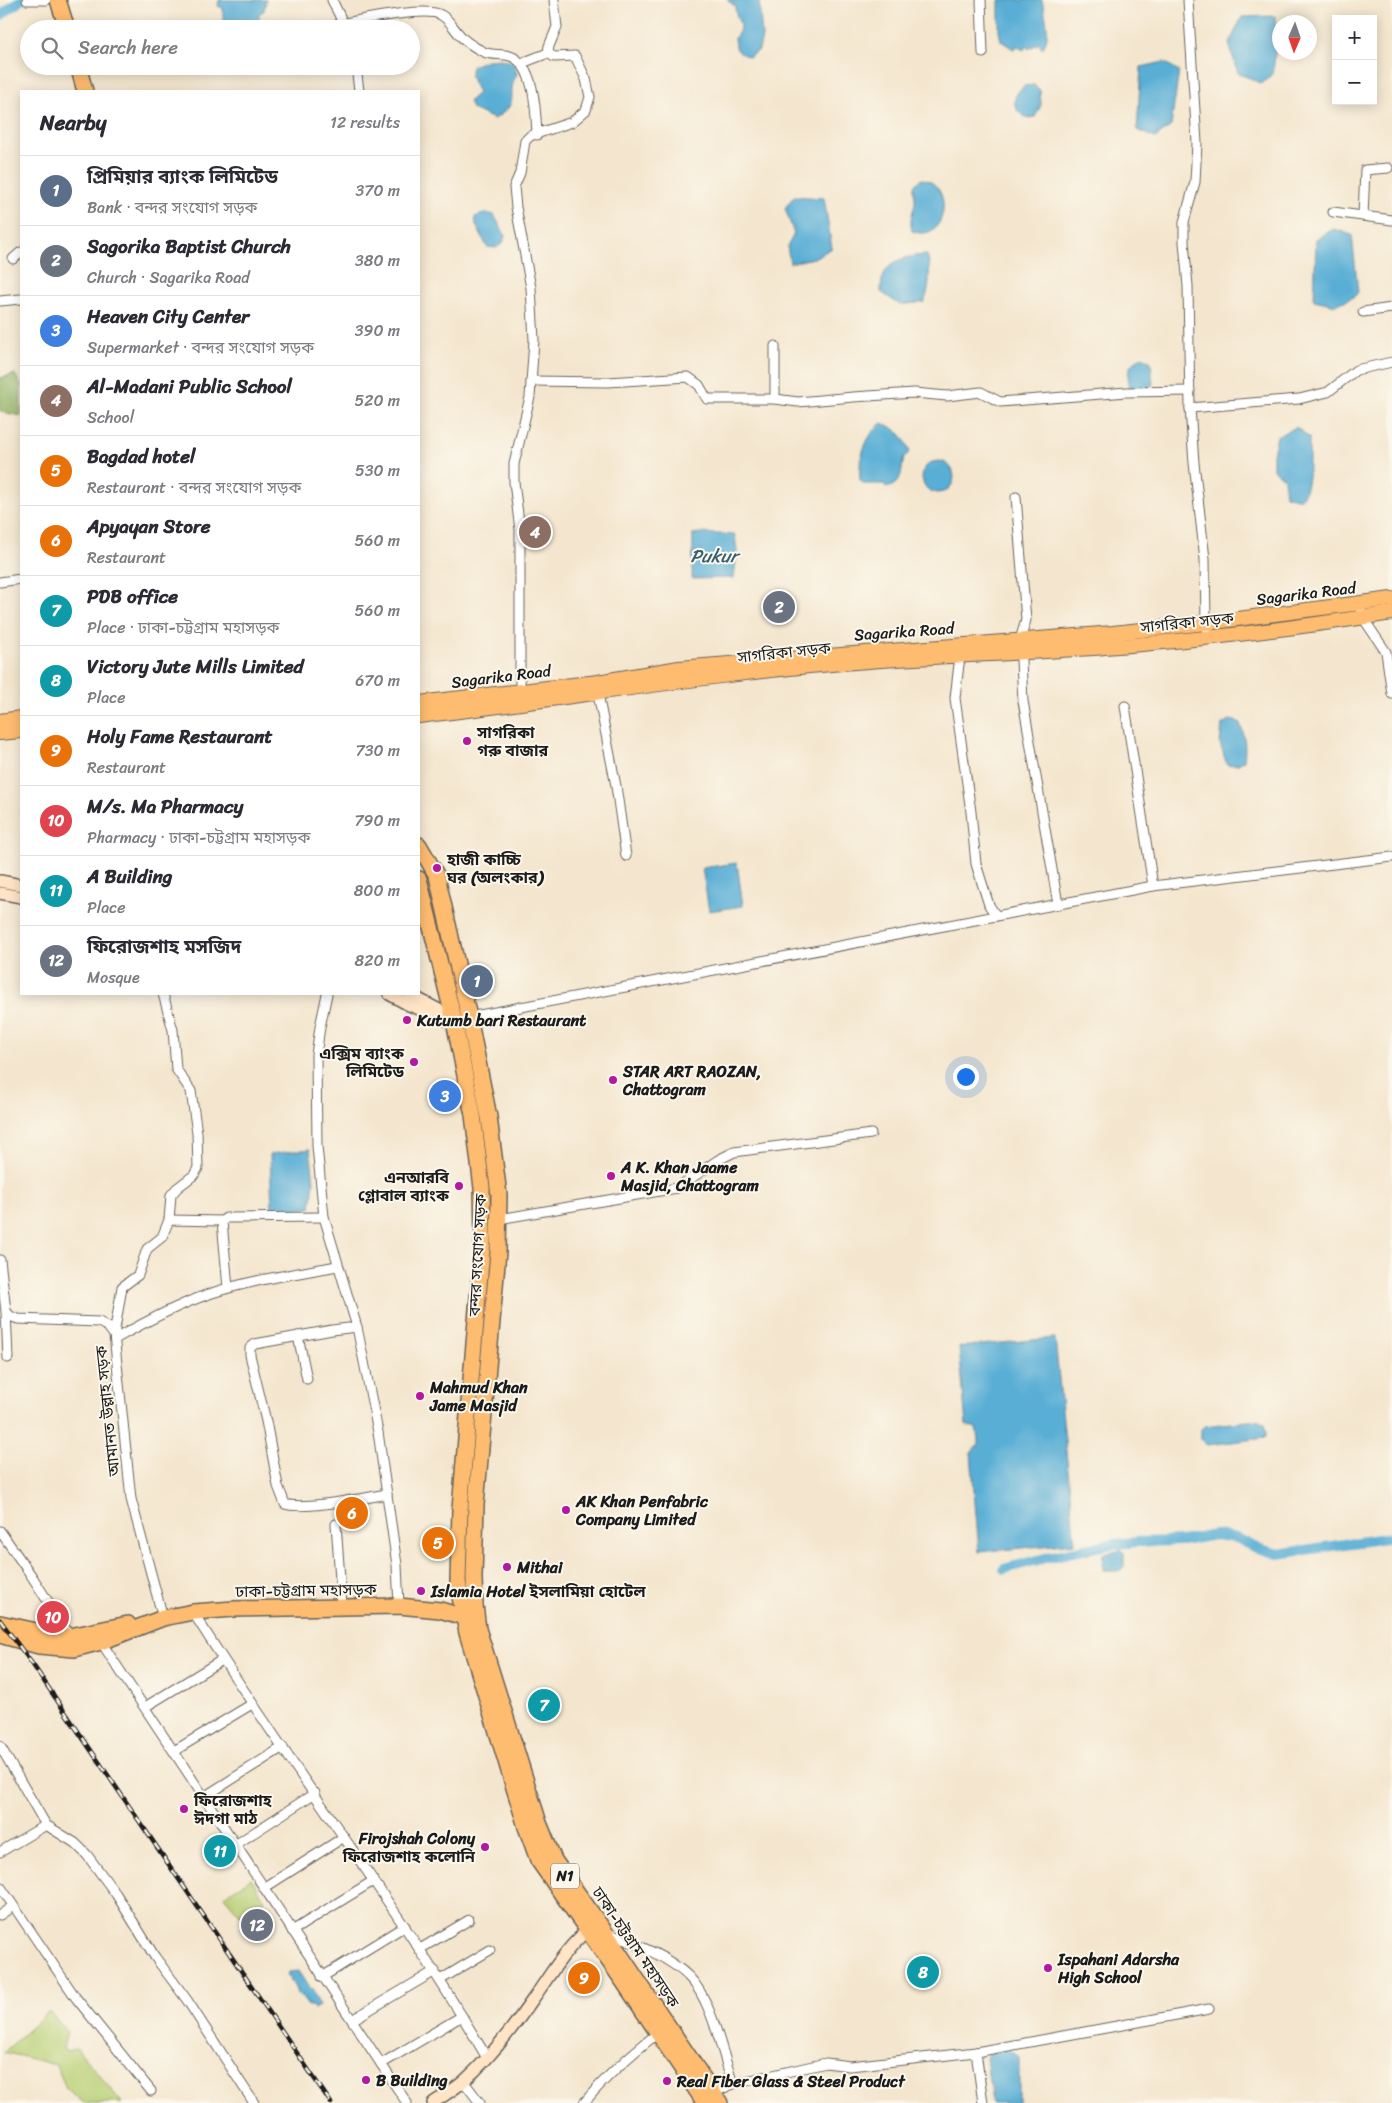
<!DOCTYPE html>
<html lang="en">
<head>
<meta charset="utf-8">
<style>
  :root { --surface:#fff; --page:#f7f7f7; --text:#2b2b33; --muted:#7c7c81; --line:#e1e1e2; --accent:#ea580c }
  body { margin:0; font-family:Sriracha,"Noto Sans Bengali",sans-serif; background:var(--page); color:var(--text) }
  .controls { position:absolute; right:15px; top:15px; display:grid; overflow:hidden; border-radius:0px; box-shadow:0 2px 12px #0003 }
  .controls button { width:45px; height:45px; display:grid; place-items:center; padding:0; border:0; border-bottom:1px solid var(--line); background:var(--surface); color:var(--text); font:25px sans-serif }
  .compass { position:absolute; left:1272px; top:15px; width:45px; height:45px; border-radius:50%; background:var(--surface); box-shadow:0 2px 12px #0003; rotate:182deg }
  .you { position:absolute; left:965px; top:1076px; width:18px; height:18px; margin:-12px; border:4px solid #fff; border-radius:50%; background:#1a73e8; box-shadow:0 0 0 8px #1a73e833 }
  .badge { display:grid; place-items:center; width:32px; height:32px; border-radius:50%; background:var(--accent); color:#fff; font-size:16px; font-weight:700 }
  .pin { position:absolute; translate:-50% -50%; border:2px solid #fff; box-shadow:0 1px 5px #0006 }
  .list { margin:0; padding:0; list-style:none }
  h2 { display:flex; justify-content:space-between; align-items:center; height:65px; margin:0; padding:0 20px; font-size:21px }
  h2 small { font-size:16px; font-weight:400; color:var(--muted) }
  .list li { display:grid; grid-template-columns:32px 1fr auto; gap:15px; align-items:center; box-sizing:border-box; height:70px; padding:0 20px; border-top:1px solid var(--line) }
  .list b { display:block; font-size:19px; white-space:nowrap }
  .list p { margin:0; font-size:16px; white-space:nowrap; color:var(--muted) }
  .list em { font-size:16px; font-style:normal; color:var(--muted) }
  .icon { flex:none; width:28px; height:28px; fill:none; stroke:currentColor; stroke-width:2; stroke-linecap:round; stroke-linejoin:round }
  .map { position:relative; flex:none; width:1392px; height:2103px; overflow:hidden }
  .search { position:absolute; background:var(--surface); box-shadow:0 2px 12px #0003; left:20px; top:20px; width:400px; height:55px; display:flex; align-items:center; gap:12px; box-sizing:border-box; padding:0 18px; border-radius:28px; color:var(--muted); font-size:19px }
  .panel { position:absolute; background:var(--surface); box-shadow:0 2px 12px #0003; left:20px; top:90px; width:400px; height:905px; border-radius:0px }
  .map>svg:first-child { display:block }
  .green { fill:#b8cf73; stroke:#6a7648 }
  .forest { fill:#92b265; stroke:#576740 }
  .water { fill:#59aed5; stroke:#3a6578 }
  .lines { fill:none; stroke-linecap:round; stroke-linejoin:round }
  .canal { stroke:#59aed5; stroke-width:10 }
  .street-casing { stroke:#68635a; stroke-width:11 }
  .secondary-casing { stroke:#68635a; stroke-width:14 }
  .primary-casing { stroke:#68635a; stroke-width:16 }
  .highway-casing { stroke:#68635a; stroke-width:18 }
  .street { stroke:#fff; stroke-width:9 }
  .secondary { stroke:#ffe4c6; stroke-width:11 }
  .primary { stroke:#febc70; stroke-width:14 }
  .highway { stroke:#febc70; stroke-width:15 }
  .rail-casing { stroke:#1c1c1c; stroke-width:4.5 }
  .rail { stroke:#fbf7ec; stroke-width:2.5; stroke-dasharray:8; stroke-linecap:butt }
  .poi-dot { fill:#b5179e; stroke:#fbf7ec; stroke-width:2 }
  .labels { text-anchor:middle; stroke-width:4; stroke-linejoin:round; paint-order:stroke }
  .shield { fill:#fbf7ec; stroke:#5f5e5a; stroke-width:1 }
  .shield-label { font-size:15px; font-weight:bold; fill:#1c1c1c }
  .street-label { font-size:16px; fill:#1c1c1c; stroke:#fbf7ec }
  .poi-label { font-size:16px; font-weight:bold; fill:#1c1c1c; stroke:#fbf7ec; text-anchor:start }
  .water-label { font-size:18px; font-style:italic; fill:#375e6f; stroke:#fbf7ec }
</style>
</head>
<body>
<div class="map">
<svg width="1392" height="2103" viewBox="0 0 1392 2103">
  <rect width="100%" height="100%" fill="#fbf7ec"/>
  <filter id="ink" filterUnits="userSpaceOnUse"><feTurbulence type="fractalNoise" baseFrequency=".02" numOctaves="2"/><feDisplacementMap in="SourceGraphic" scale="10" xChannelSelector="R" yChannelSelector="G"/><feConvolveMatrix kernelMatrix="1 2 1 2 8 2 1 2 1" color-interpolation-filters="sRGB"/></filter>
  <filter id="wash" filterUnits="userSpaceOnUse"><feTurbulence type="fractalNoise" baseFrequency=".0096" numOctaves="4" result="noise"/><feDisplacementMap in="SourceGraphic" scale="20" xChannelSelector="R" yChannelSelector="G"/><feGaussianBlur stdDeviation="1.12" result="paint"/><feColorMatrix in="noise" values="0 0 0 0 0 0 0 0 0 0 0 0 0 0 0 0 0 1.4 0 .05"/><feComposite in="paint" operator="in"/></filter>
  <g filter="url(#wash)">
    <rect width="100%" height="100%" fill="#f4e6ce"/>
    <g class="green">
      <polygon points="251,1878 265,1900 240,1915 224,1896"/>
      <polygon points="49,2011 67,2031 63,2049 67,2051 77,2048 122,2103 84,2103 66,2088 56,2065 4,2052"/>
    </g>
    <polygon class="forest" points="15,374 21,385 21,416 1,412 0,409 0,378"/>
    <g class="water">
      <polygon points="219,0 266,0 264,11 259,13 259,29 219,29 218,27 223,25 223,8 218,6"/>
      <path d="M727,0H759L762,37L759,50L749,57C738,53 735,50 734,38C747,26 735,21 735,6Z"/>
      <path d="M999,0H1042C1045,15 1052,36 1042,49L1039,43L1029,49L1026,46L1024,50L1016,46L1015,50L1001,41L999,31Z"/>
      <polygon points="1275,16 1276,44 1273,73 1262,84 1238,73 1229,44 1242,17"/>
      <path d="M501,59L514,63L517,74C504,96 524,101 494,119L472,109L469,101L478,93L470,76L472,66L487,60Z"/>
      <polygon points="1164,62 1179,71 1171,126 1155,138 1137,130 1141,67"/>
      <path d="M1034,85L1040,90L1041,105L1035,117L1028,118C1012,111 1010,97 1024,86Z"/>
      <path d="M922,179C955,183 948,245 912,231C908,216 916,209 915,199C915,195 913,192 914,187C915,183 919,181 922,179Z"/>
      <polygon points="794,196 824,198 832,248 814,258 790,263 787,247 794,234 785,208"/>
      <polygon points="486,213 494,215 505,235 503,243 496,248 487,247 476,225 475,217"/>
      <polygon points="1334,229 1352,235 1358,292 1355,296 1336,305 1314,300 1316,239"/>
      <path d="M927,255C931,267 930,290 924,302L900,305L881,292C880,262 902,256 927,255Z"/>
      <path d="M1143,357L1151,362L1153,385L1145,388H1130C1126,373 1128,362 1143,357Z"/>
      <path d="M882,423C898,429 904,436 910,452L904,457C901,472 903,483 887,488L884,484H864L860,480C858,460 865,435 882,423Z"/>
      <path d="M1296,427L1309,438C1309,454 1311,489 1300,499L1285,495L1284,478L1273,469V454L1277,436Z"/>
      <circle cx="938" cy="477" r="16"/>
      <polygon points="700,533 735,535 737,551 734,578 692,579 693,534"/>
      <path d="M1230,720L1239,722C1245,732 1246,749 1244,761L1238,764L1228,765L1226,762L1220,744L1222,724Z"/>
      <polygon points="737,863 743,906 709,911 702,868"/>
      <polygon points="310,1149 314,1181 311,1208 272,1211 270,1154"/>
      <polygon points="1055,1338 1075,1543 979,1552 971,1453 979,1444 976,1428 966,1425 959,1347"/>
      <polygon points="1257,1420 1265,1424 1267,1433 1265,1438 1207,1445 1201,1440 1201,1429 1204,1426"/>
      <polygon points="1121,1550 1124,1553 1124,1567 1121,1571 1103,1571 1103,1554"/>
      <polygon points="298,1971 309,1988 313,1989 319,2006 314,2009 312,2006 308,2006 300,1995 297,1993 292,1981 290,1980 291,1978 287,1975 289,1972"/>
      <polygon points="1005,2049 1015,2053 1019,2058 1019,2103 992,2103 986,2058 988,2053"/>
    </g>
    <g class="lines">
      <g class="canal">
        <polyline points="0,16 21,0"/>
        <polyline points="1004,1569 1049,1557 1105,1545 1136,1542 1182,1541 1215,1535 1237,1538 1254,1547 1278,1554 1392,1537"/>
      </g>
    </g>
  </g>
  <g filter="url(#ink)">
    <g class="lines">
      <defs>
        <g id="street">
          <polyline points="27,0 46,0"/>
          <polyline points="332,0 345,27"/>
          <polyline points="981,0 983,53"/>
          <polyline points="1188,0 1197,143 1195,182 1184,222 1184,242 1188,286 1190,408 1194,463 1205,559 1206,623 1208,638"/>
          <path d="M343,23C362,20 427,6 441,15C450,20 453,28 459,34C464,41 476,48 484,52C492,56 502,53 510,56C535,64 536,113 537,135"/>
          <polyline points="548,53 549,46 557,27 554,0"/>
          <polyline points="522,63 548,53"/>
          <polyline points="356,66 359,91"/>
          <polyline points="1333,212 1392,220"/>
          <polyline points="1363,216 1365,170 1388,168"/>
          <polyline points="13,259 21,252"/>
          <polyline points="0,301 21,299"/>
          <polyline points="1363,312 1392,308"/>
          <polyline points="531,381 608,382 688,377 699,385 707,399 775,399 775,346"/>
          <polyline points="775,399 798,402 853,397 914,393 947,396 981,392 1000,402 1127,392 1190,391"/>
          <polyline points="1190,408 1299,399 1328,392 1356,370 1392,362"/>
          <polyline points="1016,497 1026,620 1020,640 1023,701 1058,904"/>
          <polyline points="0,582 21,579"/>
          <polyline points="1359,603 1363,618 1386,652 1392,694"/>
          <polyline points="960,656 955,698 971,812 976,864 989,905 996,916"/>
          <polyline points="598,694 616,786 626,856"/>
          <polyline points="520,695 520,530 514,482 514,464 530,397 534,340 531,288 516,207 514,187 520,173 525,141 530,136 572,122 586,110 590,97 586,79 575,56 554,57 548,53"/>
          <polyline points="1125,706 1153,886"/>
          <polyline points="163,994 173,1030 176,1069 191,1091 197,1133 198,1168 194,1175 177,1188 171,1195 169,1220"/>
          <polyline points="327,994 320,1027 316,1055 317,1146 324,1217 357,1327 378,1432 397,1565 399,1606"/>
          <polyline points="469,1017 1153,886 1392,857"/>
          <polyline points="499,1219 677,1188 718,1160 734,1152 871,1134"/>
          <polyline points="222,1221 226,1218 324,1217"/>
          <polyline points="0,1260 6,1311 10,1316 18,1319 99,1322 108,1327 114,1335 131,1499 163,1618"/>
          <polyline points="6,1311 8,1358"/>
          <path d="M357,1327L332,1330L255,1344L250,1348V1355L266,1421L278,1486L285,1504C301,1510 367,1498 387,1494"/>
          <polyline points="114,1335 122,1287 138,1275 147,1249 162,1237 169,1220 222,1221 228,1288"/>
          <polyline points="298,1336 307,1379"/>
          <path d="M115,1339C145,1322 177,1305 209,1294C250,1280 295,1274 337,1266"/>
          <polyline points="336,1524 342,1606"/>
          <polyline points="0,1531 31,1575 70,1636"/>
          <path d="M193,1612C287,1763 397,1904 487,2058"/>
          <polyline points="101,1642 407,2103"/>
          <polyline points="145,1707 222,1660"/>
          <polyline points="0,1746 46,1825 75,1843 87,1855 116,1894 155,1957 187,2000 254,2103"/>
          <polyline points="174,1751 252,1704"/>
          <polyline points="204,1797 283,1747"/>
          <polyline points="235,1845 315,1793"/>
          <polyline points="0,1852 46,1825"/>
          <polyline points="0,1886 76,1998 151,2091"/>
          <polyline points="264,1888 344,1837"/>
          <polyline points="0,1915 13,1906"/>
          <polyline points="292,1931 373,1881"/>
          <path d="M608,1933C635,1944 668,1956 689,1977C712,2000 722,2053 733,2084"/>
          <polyline points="420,1949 469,1920"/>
          <polyline points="322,1977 405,1926"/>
          <polyline points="440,1980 490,1950"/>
          <polyline points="352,2020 435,1971"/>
          <polyline points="976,2052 983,2103"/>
          <polyline points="381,2064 462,2016"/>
          <polyline points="464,2082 480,2103"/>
          <polyline points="713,2093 733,2084 826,2063 850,2066 976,2052 1209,2009"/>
          <path d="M584,2103C606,2076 631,2054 658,2033"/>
        </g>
        <g id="secondary">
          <polyline points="0,881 21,885"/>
          <polyline points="0,893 21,897"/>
          <polyline points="389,994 409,1005 459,1025"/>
          <polyline points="409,994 443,1012"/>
          <path d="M433,2103C443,2096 455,2089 464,2081C490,2058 513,2028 533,1999C551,1974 567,1945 593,1926"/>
        </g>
        <g id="primary">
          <polyline points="419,703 598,682 679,668 1113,633 1206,623 1392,599"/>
          <path d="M419,716C569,699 717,672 868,661C951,655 1035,653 1118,646C1210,639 1301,627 1392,613"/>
          <polyline points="0,721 21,718"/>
          <polyline points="0,733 21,731"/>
        </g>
        <g id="highway">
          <polyline points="58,0 67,29"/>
          <polyline points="78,66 85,91"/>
          <polyline points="419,845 437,876 469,1017 489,1117 499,1195 498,1252 476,1505 474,1578 475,1605 478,1629 539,1823 554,1860 605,1932 720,2103"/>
          <polyline points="419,879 453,1016 473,1115 482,1188 483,1238 460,1509 458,1581 460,1597 467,1633 526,1827 538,1860 623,1981 705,2103"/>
          <polyline points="0,1623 59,1636 70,1636 128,1624"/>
          <polyline points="0,1635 39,1646 74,1649 101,1642 163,1618 193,1612 234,1609 399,1606 440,1610 464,1617 470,1617"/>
        </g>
      </defs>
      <use href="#street" class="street-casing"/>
      <use href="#secondary" class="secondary-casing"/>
      <use href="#primary" class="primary-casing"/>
      <use href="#highway" class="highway-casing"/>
      <use href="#street" class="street"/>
      <use href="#secondary" class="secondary"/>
      <use href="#primary" class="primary"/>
      <use href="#highway" class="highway"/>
      <defs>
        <polyline id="rail" points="0,1620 33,1665 331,2103"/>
      </defs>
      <use href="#rail" class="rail-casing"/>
      <use href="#rail" class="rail"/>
    </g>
  </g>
  <g class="poi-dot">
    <circle cx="467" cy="741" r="5"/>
    <circle cx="437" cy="868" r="5"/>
    <circle cx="407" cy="1020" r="5"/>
    <circle cx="414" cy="1062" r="5"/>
    <circle cx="613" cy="1080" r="5"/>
    <circle cx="611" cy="1176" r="5"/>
    <circle cx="459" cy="1186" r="5"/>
    <circle cx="420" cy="1396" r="5"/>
    <circle cx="566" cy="1510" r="5"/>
    <circle cx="507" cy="1567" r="5"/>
    <circle cx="421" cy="1591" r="5"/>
    <circle cx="184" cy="1809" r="5"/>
    <circle cx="485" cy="1847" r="5"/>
    <circle cx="1048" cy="1968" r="5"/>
    <circle cx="366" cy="2080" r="5"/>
    <circle cx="667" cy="2081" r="5"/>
  </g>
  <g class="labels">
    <rect class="shield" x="551" y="1863.5" width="28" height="25" rx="4"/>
    <g class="shield-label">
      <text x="565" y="1881">N1</text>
    </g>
    <g class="street-label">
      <text transform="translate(1306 593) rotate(-7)" y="6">Sagarika Road</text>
      <text transform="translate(1187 622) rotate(-6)" y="6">সাগরিকা সড়ক</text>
      <text transform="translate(904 631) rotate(-4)" y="6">Sagarika Road</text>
      <text transform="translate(784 652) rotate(-6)" y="6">সাগরিকা সড়ক</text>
      <text transform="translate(501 676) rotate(-7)" y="6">Sagarika Road</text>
      <text transform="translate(477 1255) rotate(-87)" y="6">বন্দর সংযোগ সড়ক</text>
      <text transform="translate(107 1411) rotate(-96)" y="6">আমানত উল্লাহ সড়ক</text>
      <text transform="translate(306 1590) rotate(-1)" y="6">ঢাকা-চট্টগ্রাম মহাসড়ক</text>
      <text transform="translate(636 1947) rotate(56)" y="6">ঢাকা-চট্টগ্রাম মহাসড়ক</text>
    </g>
    <g class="poi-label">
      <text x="477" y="738">সাগরিকা<tspan x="477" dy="18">গরু বাজার</tspan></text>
      <text x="447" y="865">হাজী কাচ্চি<tspan x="447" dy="18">ঘর (অলংকার)</tspan></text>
      <text x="417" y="1026">Kutumb bari Restaurant</text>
      <text x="404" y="1059" text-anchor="end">এক্সিম ব্যাংক<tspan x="404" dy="18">লিমিটেড</tspan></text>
      <text x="623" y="1077">STAR ART RAOZAN,<tspan x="623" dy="18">Chattogram</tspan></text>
      <text x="621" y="1173">A K. Khan Jaame<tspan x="621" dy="18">Masjid, Chattogram</tspan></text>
      <text x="449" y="1183" text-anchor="end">এনআরবি<tspan x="449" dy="18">গ্লোবাল ব্যাংক</tspan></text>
      <text x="430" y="1393">Mahmud Khan<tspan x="430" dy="18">Jame Masjid</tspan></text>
      <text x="576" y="1507">AK Khan Penfabric<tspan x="576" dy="18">Company Limited</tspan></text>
      <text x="517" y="1573">Mithai</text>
      <text x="431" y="1597">Islamia Hotel ইসলামিয়া হোটেল</text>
      <text x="194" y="1806">ফিরোজশাহ<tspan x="194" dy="18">ঈদগা মাঠ</tspan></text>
      <text x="475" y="1844" text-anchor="end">Firojshah Colony<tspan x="475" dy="18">ফিরোজশাহ কলোনি</tspan></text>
      <text x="1058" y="1965">Ispahani Adarsha<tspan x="1058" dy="18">High School</tspan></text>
      <text x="376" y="2086">B Building</text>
      <text x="677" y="2087">Real Fiber Glass &amp; Steel Product</text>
    </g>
    <g class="water-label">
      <text x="714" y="562">Pukur</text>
    </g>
  </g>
</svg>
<div class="controls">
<button>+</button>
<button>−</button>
</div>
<svg class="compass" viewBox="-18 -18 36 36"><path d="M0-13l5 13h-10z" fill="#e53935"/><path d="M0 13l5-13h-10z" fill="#7c7c81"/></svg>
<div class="you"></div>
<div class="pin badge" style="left:477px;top:981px;background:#5c6f8a">1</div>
<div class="pin badge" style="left:779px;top:607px;background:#6b7280">2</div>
<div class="pin badge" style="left:445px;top:1096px;background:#3f7fe0">3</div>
<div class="pin badge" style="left:535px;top:532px;background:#8d6e63">4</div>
<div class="pin badge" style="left:438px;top:1543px;background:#e8710a">5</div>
<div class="pin badge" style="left:352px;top:1513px;background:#e8710a">6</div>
<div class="pin badge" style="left:544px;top:1705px;background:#0f9aa8">7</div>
<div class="pin badge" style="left:923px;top:1972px;background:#0f9aa8">8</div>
<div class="pin badge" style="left:584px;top:1978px;background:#e8710a">9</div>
<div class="pin badge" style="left:53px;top:1617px;background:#e0444e">10</div>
<div class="pin badge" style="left:220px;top:1851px;background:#0f9aa8">11</div>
<div class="pin badge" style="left:257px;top:1925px;background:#6b7280">12</div>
<div class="search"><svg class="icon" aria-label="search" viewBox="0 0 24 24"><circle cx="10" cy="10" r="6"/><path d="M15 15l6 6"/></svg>Search here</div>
<section class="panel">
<h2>Nearby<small>12 results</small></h2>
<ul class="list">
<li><span class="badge" style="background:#5c6f8a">1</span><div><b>প্রিমিয়ার ব্যাংক লিমিটেড</b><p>Bank · বন্দর সংযোগ সড়ক</p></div><em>370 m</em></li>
<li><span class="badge" style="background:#6b7280">2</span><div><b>Sagorika Baptist Church</b><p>Church · Sagarika Road</p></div><em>380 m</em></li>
<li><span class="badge" style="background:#3f7fe0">3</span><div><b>Heaven City Center</b><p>Supermarket · বন্দর সংযোগ সড়ক</p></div><em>390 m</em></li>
<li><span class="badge" style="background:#8d6e63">4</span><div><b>Al-Madani Public School</b><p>School</p></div><em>520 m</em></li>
<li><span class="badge" style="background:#e8710a">5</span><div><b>Bagdad hotel</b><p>Restaurant · বন্দর সংযোগ সড়ক</p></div><em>530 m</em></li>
<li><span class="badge" style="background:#e8710a">6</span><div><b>Apyayan Store</b><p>Restaurant</p></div><em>560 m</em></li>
<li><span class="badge" style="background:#0f9aa8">7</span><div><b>PDB office</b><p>Place · ঢাকা-চট্টগ্রাম মহাসড়ক</p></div><em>560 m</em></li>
<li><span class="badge" style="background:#0f9aa8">8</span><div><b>Victory Jute Mills Limited</b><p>Place</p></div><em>670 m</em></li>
<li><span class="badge" style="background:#e8710a">9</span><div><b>Holy Fame Restaurant</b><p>Restaurant</p></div><em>730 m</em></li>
<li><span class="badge" style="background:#e0444e">10</span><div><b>M/s. Ma Pharmacy</b><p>Pharmacy · ঢাকা-চট্টগ্রাম মহাসড়ক</p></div><em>790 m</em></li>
<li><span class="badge" style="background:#0f9aa8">11</span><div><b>A Building</b><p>Place</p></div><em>800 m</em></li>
<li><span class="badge" style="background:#6b7280">12</span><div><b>ফিরোজশাহ মসজিদ</b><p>Mosque</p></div><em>820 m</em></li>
</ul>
</section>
</div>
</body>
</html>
